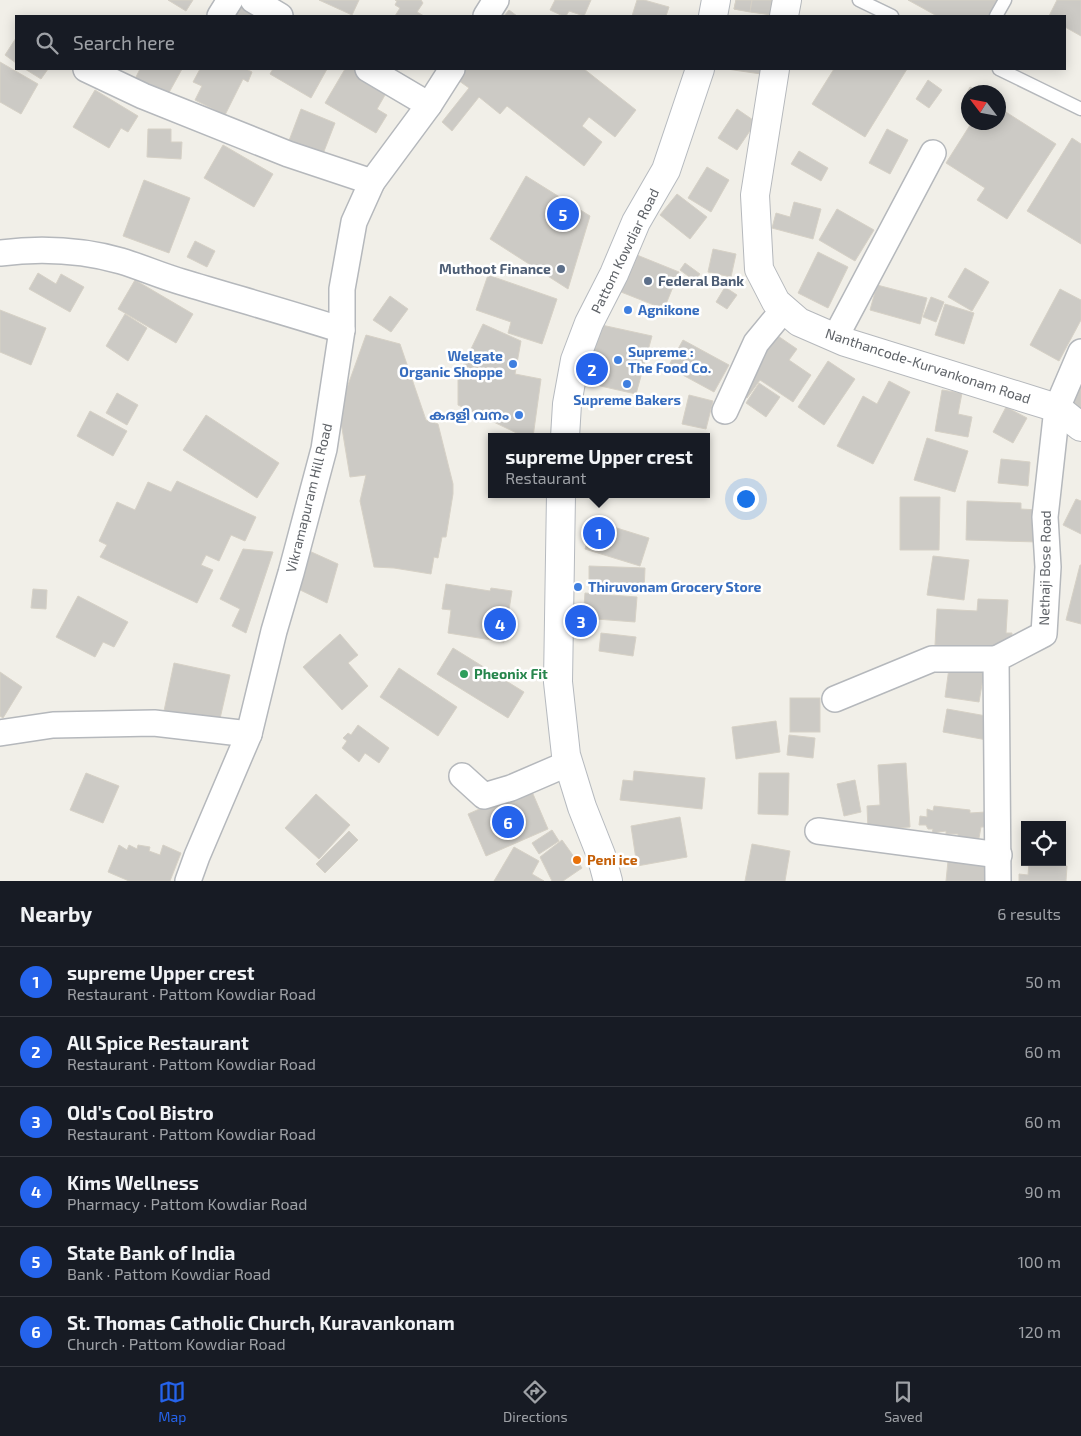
<!DOCTYPE html>
<html lang="en">
<head>
<meta charset="utf-8">
<style>
  :root { --surface:#171b24; --page:#242831; --text:#f1f3f6; --muted:#9ea1a6; --line:#363941; --accent:#2563eb }
  body { margin:0; font-family:"Exo 2","Noto Sans Malayalam",sans-serif; background:var(--page); color:var(--text) }
  .controls { position:absolute; right:15px; bottom:15px; display:grid; overflow:hidden; border-radius:0px; box-shadow:0 2px 12px #0003 }
  .controls button { width:45px; height:45px; display:grid; place-items:center; padding:0; border:0; border-bottom:1px solid var(--line); background:var(--surface); color:var(--text); font:25px sans-serif }
  .compass { position:absolute; left:961px; top:85px; width:45px; height:45px; border-radius:50%; background:var(--surface); box-shadow:0 2px 12px #0003; rotate:302deg }
  .you { position:absolute; left:745px; top:498px; width:18px; height:18px; margin:-12px; border:4px solid #fff; border-radius:50%; background:#1a73e8; box-shadow:0 0 0 8px #1a73e833 }
  .badge { display:grid; place-items:center; width:32px; height:32px; border-radius:50%; background:var(--accent); color:#fff; font-size:16px; font-weight:700 }
  .pin { position:absolute; translate:-50% -50%; border:2px solid #fff; box-shadow:0 1px 5px #0006 }
  .popup { position:absolute; left:488px; top:433px; width:222px; height:65px; box-sizing:border-box; display:grid; place-content:center; border-radius:0px; background:var(--surface); filter:drop-shadow(0 1px 4px #0005); font-size:16px; white-space:nowrap; color:var(--muted) }
  .popup b { font-size:19px; color:var(--text) }
  .popup::after { content:''; position:absolute; left:50%; top:100%; margin-left:-10px; border:10px solid transparent; border-top-color:var(--surface) }
  .list { margin:0; padding:0; list-style:none }
  h2 { display:flex; justify-content:space-between; align-items:center; height:65px; margin:0; padding:0 20px; font-size:21px }
  h2 small { font-size:16px; font-weight:400; color:var(--muted) }
  .list li { display:grid; grid-template-columns:32px 1fr auto; gap:15px; align-items:center; box-sizing:border-box; height:70px; padding:0 20px; border-top:1px solid var(--line) }
  .list b { display:block; font-size:19px; white-space:nowrap }
  .list p { margin:0; font-size:16px; white-space:nowrap; color:var(--muted) }
  .list em { font-size:16px; font-style:normal; color:var(--muted) }
  .icon { flex:none; width:28px; height:28px; fill:none; stroke:currentColor; stroke-width:2; stroke-linecap:round; stroke-linejoin:round }
  .map { position:relative; flex:none; width:1081px; height:881px; overflow:hidden }
  .search { position:absolute; background:var(--surface); box-shadow:0 2px 12px #0003; left:15px; right:15px; top:15px; height:55px; display:flex; align-items:center; gap:12px; box-sizing:border-box; padding:0 18px; border-radius:0px; color:var(--muted); font-size:19px }
  .sheet { height:485px; background:var(--surface) }
  nav { display:flex; justify-content:space-around; align-items:center; box-sizing:border-box; height:70px; border-top:1px solid var(--line); background:var(--surface); font-size:14px; color:var(--muted) }
  nav a { display:grid; justify-items:center; gap:2px }
  nav .on { color:var(--accent) }
  .map>svg:first-child { display:block }
  .building { fill:#cccac5; stroke:#d6d1c6 }
  .lines { fill:none; stroke-linecap:round; stroke-linejoin:round }
  .service-casing { stroke:#b5b8bc; stroke-width:15 }
  .minor-casing { stroke:#b5b8bc; stroke-width:28 }
  .tertiary-casing { stroke:#b5b8bc; stroke-width:30 }
  .secondary-casing { stroke:#b6babf; stroke-width:30 }
  .service { stroke:#fff; stroke-width:12 }
  .minor { stroke:#fff; stroke-width:25 }
  .tertiary { stroke:#fff; stroke-width:28 }
  .secondary { stroke:#fff; stroke-width:28 }
  .service-dot { fill:#5c6f8a; stroke:#fff; stroke-width:2 }
  .shop-dot { fill:#3f7fe0; stroke:#fff; stroke-width:2 }
  .leisure-dot { fill:#2e9e5b; stroke:#fff; stroke-width:2 }
  .food-dot { fill:#e8710a; stroke:#fff; stroke-width:2 }
  .labels { text-anchor:middle; stroke-width:5; stroke-linejoin:round; paint-order:stroke }
  .street-label { font-size:14px; fill:#5f6368; stroke:#fff }
  .service-label { font-size:14px; font-weight:bold; fill:#4e5e75; stroke:#fff; text-anchor:end }
  .shop-label { font-size:14px; font-weight:bold; fill:#366cbe; stroke:#fff; text-anchor:start }
  .leisure-label { font-size:14px; font-weight:bold; fill:#27864d; stroke:#fff; text-anchor:start }
  .food-label { font-size:14px; font-weight:bold; fill:#c56008; stroke:#fff; text-anchor:start }
</style>
</head>
<body>
<div class="map">
<svg width="1081" height="881" viewBox="0 0 1081 881">
  <rect width="100%" height="100%" fill="#f1efe8"/>
  <g class="building">
    <polygon points="168,0 193,0 186,11"/>
    <polygon points="319,0 359,0 352,15"/>
    <polygon points="395,0 421,0 423,3 417,12 424,16 395,16 400,8 395,5 397,1"/>
    <polygon points="555,0 591,0 584,16 569,11 566,16 563,16 550,10"/>
    <polygon points="637,0 644,0 669,7 666,16 632,16"/>
    <polygon points="736,0 776,0 773,15 734,9"/>
    <polygon points="736,0 752,0 750,12 734,9"/>
    <polygon points="752,0 776,0 773,15 750,12"/>
    <polygon points="908,0 999,0 990,16 937,16"/>
    <polygon points="1057,0 1081,0 1081,36 1065,27 1065,16 1049,16"/>
    <polygon points="239,1 265,16 230,16"/>
    <polygon points="509,10 517,16 504,16"/>
    <polygon points="16,38 16,63 5,55"/>
    <polygon points="0,62 38,84 21,114 0,102"/>
    <polygon points="25,69 48,69 41,79"/>
    <polygon points="140,69 182,69 166,98 134,81"/>
    <polygon points="200,69 246,69 252,72 248,82 243,79 225,115 195,100 202,86 193,82"/>
    <polygon points="273,69 327,69 311,98 270,74"/>
    <polygon points="345,69 357,69 389,88 377,109 387,115 376,133 325,103"/>
    <polygon points="463,69 584,69 636,110 615,137 589,117 582,126 602,142 584,166 507,106 500,114 479,97 452,131 442,122 469,88 455,78"/>
    <polygon points="727,69 762,69 761,74"/>
    <polygon points="834,69 907,69 865,137 812,104"/>
    <polygon points="928,80 942,90 929,108 916,99"/>
    <polygon points="970,87 982,92 968,92 968,106 962,103"/>
    <polygon points="95,90 138,116 128,132 121,128 109,148 73,127"/>
    <polygon points="998,107 1056,144 1007,219 977,200 985,188 946,163 972,122 998,122"/>
    <polygon points="301,109 335,123 321,159 287,146"/>
    <polygon points="737,109 756,122 737,150 718,138"/>
    <polygon points="148,129 171,129 171,142 182,142 181,159 147,157"/>
    <polygon points="887,129 908,140 890,174 869,163"/>
    <polygon points="1072,138 1081,144 1081,244 1027,211"/>
    <polygon points="223,145 273,174 254,207 204,178"/>
    <polygon points="799,151 828,168 821,181 791,164"/>
    <polygon points="707,167 729,180 711,212 688,198"/>
    <polygon points="526,176 590,216 568,289 490,239"/>
    <polygon points="144,180 190,198 169,253 123,236"/>
    <polygon points="677,194 707,217 690,239 660,215"/>
    <polygon points="794,202 821,209 813,239 772,228 776,213 790,217"/>
    <polygon points="837,209 874,230 855,261 819,240"/>
    <polygon points="195,241 215,251 207,267 187,257"/>
    <polygon points="713,249 736,254 731,277 708,272"/>
    <polygon points="818,252 848,267 828,308 798,293"/>
    <polygon points="632,253 679,272 664,309 616,290"/>
    <polygon points="685,263 700,274 695,281 680,270"/>
    <polygon points="965,268 989,282 972,311 948,297"/>
    <polygon points="38,273 56,284 61,274 84,287 70,312 29,289"/>
    <polygon points="488,275 557,299 542,344 508,333 511,322 476,310"/>
    <polygon points="135,280 193,314 176,343 118,309"/>
    <polygon points="877,285 927,298 920,324 870,310"/>
    <polygon points="725,287 737,295 727,309 716,302"/>
    <polygon points="1060,289 1081,300 1081,320 1059,361 1030,345"/>
    <polygon points="390,296 408,309 391,332 373,320"/>
    <polygon points="931,297 944,302 936,322 923,317"/>
    <polygon points="945,304 974,313 964,344 935,335"/>
    <polygon points="0,310 46,328 31,365 0,352"/>
    <polygon points="125,314 147,328 128,361 106,346"/>
    <polygon points="483,324 521,341 515,374 541,379 533,437 525,437 458,405 458,376"/>
    <polygon points="597,324 652,336 636,394 587,383"/>
    <polygon points="775,334 797,349 789,360 811,375 793,402 760,380 747,398 736,391"/>
    <polygon points="366,335 400,344 426,420 438,424 453,484 453,494 446,537 442,537 438,558 434,557 431,574 394,568 374,567 360,501 366,475 350,477 339,410"/>
    <polygon points="683,340 729,365 714,392 668,367"/>
    <polygon points="828,361 855,379 824,425 798,407"/>
    <polygon points="889,381 910,392 873,464 837,446 863,396 877,404"/>
    <polygon points="759,383 780,397 766,417 746,403"/>
    <polygon points="1081,384 1081,410 1070,402"/>
    <polygon points="942,390 962,393 958,414 972,417 968,437 935,431"/>
    <polygon points="117,393 138,405 127,425 106,413"/>
    <polygon points="689,395 713,401 706,429 682,424"/>
    <polygon points="1006,407 1027,418 1013,443 993,432"/>
    <polygon points="90,411 127,431 113,456 77,436"/>
    <polygon points="206,415 279,463 257,498 183,450"/>
    <polygon points="927,438 968,451 955,492 914,480"/>
    <polygon points="1001,459 1030,462 1028,486 998,483"/>
    <polygon points="177,481 256,517 245,541 231,535 219,561 206,555 201,565 213,570 197,603 100,557 107,545 99,541 117,502 135,510 148,482 171,492"/>
    <polygon points="900,497 940,497 939,550 900,550"/>
    <polygon points="1076,499 1081,501 1081,534 1063,525"/>
    <polygon points="967,501 1021,503 1021,509 1039,510 1038,542 966,540"/>
    <polygon points="594,521 649,538 640,566 585,549"/>
    <polygon points="243,549 273,552 246,633 232,626 240,609 220,599"/>
    <polygon points="307,550 338,564 327,603 292,586"/>
    <polygon points="933,556 969,560 964,600 927,595"/>
    <polygon points="1080,565 1081,565 1081,624 1066,620"/>
    <polygon points="589,566 645,568 644,592 589,590"/>
    <polygon points="446,584 490,591 491,588 512,591 504,642 448,633 451,610 442,609"/>
    <polygon points="33,589 47,590 46,609 31,608"/>
    <polygon points="585,593 637,597 635,622 583,618"/>
    <polygon points="78,596 128,622 114,647 103,642 95,657 56,637"/>
    <polygon points="978,599 1008,600 1006,633 1012,633 1011,650 935,645 937,609 977,611"/>
    <polygon points="601,633 636,637 633,656 599,651"/>
    <polygon points="340,634 358,655 348,663 368,686 342,710 303,667"/>
    <polygon points="453,648 524,692 508,718 437,674"/>
    <polygon points="950,661 985,667 979,702 945,697"/>
    <polygon points="174,663 230,675 219,723 164,711"/>
    <polygon points="399,668 457,707 438,736 380,697"/>
    <polygon points="0,672 22,687 3,718 0,716"/>
    <rect x="790" y="698" width="30" height="34"/>
    <polygon points="947,709 992,717 987,740 943,732"/>
    <polygon points="776,721 780,752 736,759 732,727"/>
    <polygon points="358,725 389,748 379,763 365,753 359,762 342,748 347,741 343,738 348,733 351,735"/>
    <polygon points="789,735 815,738 813,758 787,755"/>
    <polygon points="906,763 910,827 868,830 867,806 880,805 878,765"/>
    <polygon points="634,771 705,778 702,809 620,800 623,780 633,781"/>
    <polygon points="86,773 119,786 103,823 70,810"/>
    <polygon points="759,773 789,773 788,815 758,814"/>
    <polygon points="855,780 861,812 844,816 837,784"/>
    <polygon points="530,787 548,829 486,856 468,814"/>
    <polygon points="316,794 350,825 319,859 285,828"/>
    <polygon points="934,806 970,810 970,813 986,812 985,827 981,827 979,838 958,838 958,834 946,834 946,831 932,833 933,829 928,829 926,825 919,825 920,816 927,817 927,809 933,811"/>
    <polygon points="680,817 687,857 637,866 631,826"/>
    <polygon points="552,830 559,841 539,854 532,843"/>
    <polygon points="349,831 358,840 325,873 316,864"/>
    <polygon points="562,840 582,868 563,881 552,881 540,857"/>
    <polygon points="752,844 790,851 785,881 745,881"/>
    <polygon points="119,845 127,850 129,845 137,849 138,845 150,847 149,851 160,855 163,845 181,853 170,881 129,881 108,872"/>
    <polygon points="514,847 539,861 532,874 544,881 494,881"/>
    <polygon points="956,851 988,860 991,881 946,881 948,861"/>
    <polygon points="1029,862 1067,866 1066,881 1019,881 1019,874 1028,875"/>
  </g>
  <g class="lines">
    <defs>
      <g id="service">
        <polyline points="859,0 892,16"/>
        <polyline points="996,16 1005,0"/>
        <polyline points="999,69 1081,109"/>
      </g>
      <g id="minor">
        <polyline points="253,0 280,16"/>
        <polyline points="220,16 230,0"/>
        <polyline points="486,16 496,0"/>
        <polyline points="86,69 143,96 288,154 372,182"/>
        <polyline points="368,69 429,105"/>
        <path d="M0,253C40,248 82,250 121,261C141,267 161,276 182,282C235,298 289,313 342,330"/>
        <polyline points="835,338 933,153"/>
        <polyline points="725,411 756,343 784,309"/>
        <polyline points="835,699 932,659 996,659"/>
        <polyline points="0,733 53,725 154,723 249,734"/>
        <polyline points="462,776 484,796 511,788 569,763"/>
        <polyline points="818,831 999,855"/>
        <polyline points="188,881 197,856 249,734 274,631 291,573 324,449 342,330 342,289 354,222 372,182 429,105 452,69"/>
        <polyline points="998,881 996,659 1044,634 1048,567 1045,517 1057,408 1081,352"/>
      </g>
      <g id="tertiary">
        <polyline points="784,16 787,0"/>
        <polyline points="775,69 755,195 759,269 776,302 799,322 845,342 1057,408 1081,427"/>
      </g>
      <g id="secondary">
        <polyline points="713,16 716,0"/>
        <polyline points="565,437 567,404 575,360 589,323 614,274 636,222 666,170 700,69"/>
        <polyline points="561,494 558,682 566,755 582,807 601,855 608,881"/>
      </g>
    </defs>
    <use href="#service" class="service-casing"/>
    <use href="#minor" class="minor-casing"/>
    <use href="#tertiary" class="tertiary-casing"/>
    <use href="#secondary" class="secondary-casing"/>
    <use href="#service" class="service"/>
    <use href="#minor" class="minor"/>
    <use href="#tertiary" class="tertiary"/>
    <use href="#secondary" class="secondary"/>
  </g>
  <g class="service-dot">
    <circle cx="561" cy="269" r="5"/>
    <circle cx="648" cy="281" r="5"/>
  </g>
  <g class="shop-dot">
    <circle cx="628" cy="310" r="5"/>
    <circle cx="618" cy="360" r="5"/>
    <circle cx="513" cy="364" r="5"/>
    <circle cx="627" cy="384" r="5"/>
    <circle cx="519" cy="415" r="5"/>
    <circle cx="578" cy="587" r="5"/>
  </g>
  <circle class="leisure-dot" cx="464" cy="674" r="5"/>
  <circle class="food-dot" cx="577" cy="860" r="5"/>
  <g class="labels">
    <g class="street-label">
      <text transform="translate(625 251) rotate(-64)" y="5">Pattom Kowdiar Road</text>
      <text transform="translate(928 366) rotate(18)" y="5">Nanthancode-Kurvankonam Road</text>
      <text transform="translate(309 498) rotate(-76)" y="5">Vikramapuram Hill Road</text>
      <text transform="translate(1045 568) rotate(-89)" y="5">Nethaji Bose Road</text>
    </g>
    <g class="service-label">
      <text x="551" y="274">Muthoot Finance</text>
      <text x="658" y="286" text-anchor="start">Federal Bank</text>
    </g>
    <g class="shop-label">
      <text x="638" y="315">Agnikone</text>
      <text x="628" y="357">Supreme :<tspan x="628" dy="16">The Food Co.</tspan></text>
      <text x="503" y="361" text-anchor="end">Welgate<tspan x="503" dy="16">Organic Shoppe</tspan></text>
      <text x="627" y="405" text-anchor="middle">Supreme Bakers</text>
      <text x="509" y="420" text-anchor="end">കദളി വനം</text>
      <text x="588" y="592">Thiruvonam Grocery Store</text>
    </g>
    <g class="leisure-label">
      <text x="474" y="679">Pheonix Fit</text>
    </g>
    <g class="food-label">
      <text x="587" y="865">Peni ice</text>
    </g>
  </g>
</svg>
<div class="controls">
<button><svg class="icon" aria-label="locate" viewBox="0 0 24 24"><circle cx="12" cy="12" r="6"/><path d="M12 2v4M12 18v4M2 12h4M18 12h4"/></svg></button>
</div>
<svg class="compass" viewBox="-18 -18 36 36"><path d="M0-13l5 13h-10z" fill="#e53935"/><path d="M0 13l5-13h-10z" fill="#9ea1a6"/></svg>
<div class="you"></div>
<div class="pin badge" style="left:599px;top:533px">1</div>
<div class="popup"><b>supreme Upper crest</b>Restaurant</div>
<div class="pin badge" style="left:592px;top:369px">2</div>
<div class="pin badge" style="left:581px;top:621px">3</div>
<div class="pin badge" style="left:500px;top:624px">4</div>
<div class="pin badge" style="left:563px;top:214px">5</div>
<div class="pin badge" style="left:508px;top:822px">6</div>
<div class="search"><svg class="icon" aria-label="search" viewBox="0 0 24 24"><circle cx="10" cy="10" r="6"/><path d="M15 15l6 6"/></svg>Search here</div>
</div>
<section class="sheet">
<h2>Nearby<small>6 results</small></h2>
<ul class="list">
<li><span class="badge">1</span><div><b>supreme Upper crest</b><p>Restaurant · Pattom Kowdiar Road</p></div><em>50 m</em></li>
<li><span class="badge">2</span><div><b>All Spice Restaurant</b><p>Restaurant · Pattom Kowdiar Road</p></div><em>60 m</em></li>
<li><span class="badge">3</span><div><b>Old's Cool Bistro</b><p>Restaurant · Pattom Kowdiar Road</p></div><em>60 m</em></li>
<li><span class="badge">4</span><div><b>Kims Wellness</b><p>Pharmacy · Pattom Kowdiar Road</p></div><em>90 m</em></li>
<li><span class="badge">5</span><div><b>State Bank of India</b><p>Bank · Pattom Kowdiar Road</p></div><em>100 m</em></li>
<li><span class="badge">6</span><div><b>St. Thomas Catholic Church, Kuravankonam</b><p>Church · Pattom Kowdiar Road</p></div><em>120 m</em></li>
</ul>
</section>
<nav>
<a class="on"><svg class="icon" aria-label="map" viewBox="0 0 24 24"><path d="M3 6l6-2 6 2 6-2v14l-6 2-6-2-6 2zM9 4v14M15 6v14"/></svg>Map</a>
<a><svg class="icon" aria-label="directions" viewBox="0 0 24 24"><path d="M12 3l9 9-9 9-9-9zM9 14v-3h6M13 9l2 2-2 2"/></svg>Directions</a>
<a><svg class="icon" aria-label="saved" viewBox="0 0 24 24"><path d="M7 4h10v16l-5-4-5 4z"/></svg>Saved</a>
</nav>
</body>
</html>
